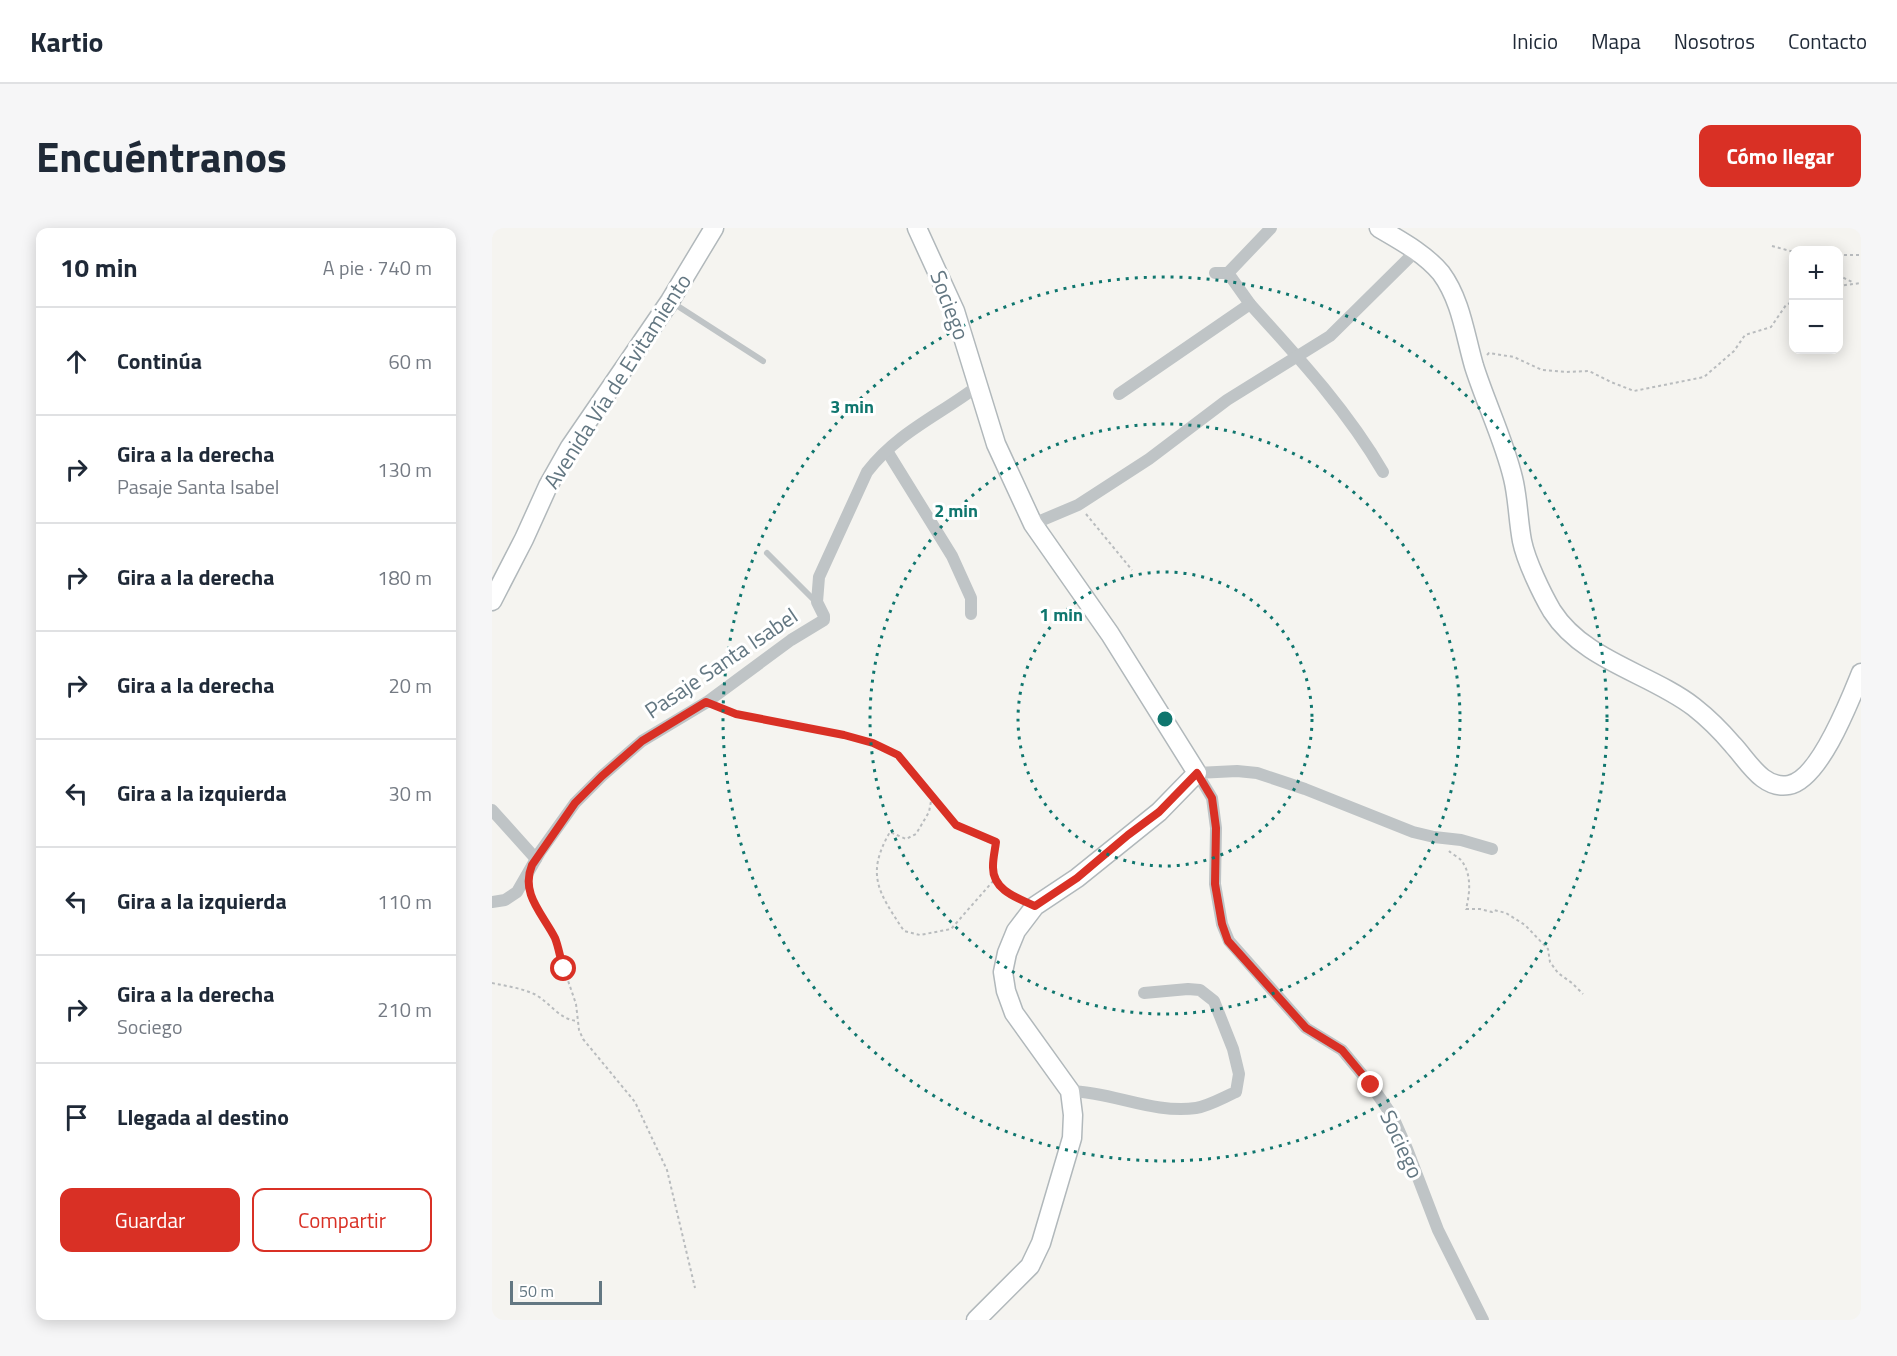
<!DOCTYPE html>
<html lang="es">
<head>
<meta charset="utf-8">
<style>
  :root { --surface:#fff; --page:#f6f6f7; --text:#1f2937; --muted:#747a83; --line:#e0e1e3; --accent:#d93025 }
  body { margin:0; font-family:"Titillium Web",sans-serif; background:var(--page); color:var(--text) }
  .controls { position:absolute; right:18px; top:18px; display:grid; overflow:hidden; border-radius:12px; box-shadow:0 3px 15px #0003 }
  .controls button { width:54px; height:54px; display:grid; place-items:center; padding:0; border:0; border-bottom:2px solid var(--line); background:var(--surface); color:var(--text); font:30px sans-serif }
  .scale { position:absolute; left:18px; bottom:15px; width:92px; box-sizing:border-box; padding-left:6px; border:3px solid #637782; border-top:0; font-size:16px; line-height:21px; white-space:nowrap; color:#637782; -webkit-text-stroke:4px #fff; paint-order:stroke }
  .stop { position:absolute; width:18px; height:18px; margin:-14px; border:4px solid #d93025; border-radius:50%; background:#fff }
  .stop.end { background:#d93025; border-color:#fff; box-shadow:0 2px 6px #0008 }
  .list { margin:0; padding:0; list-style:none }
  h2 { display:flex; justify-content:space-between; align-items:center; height:78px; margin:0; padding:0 24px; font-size:26px }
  h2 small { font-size:20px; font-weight:400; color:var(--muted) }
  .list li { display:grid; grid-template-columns:39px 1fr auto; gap:18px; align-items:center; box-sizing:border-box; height:108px; padding:0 24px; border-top:2px solid var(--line) }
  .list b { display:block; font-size:22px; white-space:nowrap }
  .list p { margin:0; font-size:20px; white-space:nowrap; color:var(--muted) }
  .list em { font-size:20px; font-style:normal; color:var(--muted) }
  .actions { display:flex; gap:12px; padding:18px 24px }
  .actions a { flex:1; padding:14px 0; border:2px solid var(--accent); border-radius:12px; text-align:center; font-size:21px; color:var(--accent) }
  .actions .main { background:var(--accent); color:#fff }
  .icon { flex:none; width:33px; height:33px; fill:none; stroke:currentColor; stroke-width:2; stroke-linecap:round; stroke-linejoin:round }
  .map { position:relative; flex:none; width:1369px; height:1092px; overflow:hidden; border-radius:12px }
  header { display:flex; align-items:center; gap:36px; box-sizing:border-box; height:84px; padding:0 30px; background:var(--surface); border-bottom:2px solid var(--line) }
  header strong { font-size:28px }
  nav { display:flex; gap:33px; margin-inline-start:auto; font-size:21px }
  .intro { display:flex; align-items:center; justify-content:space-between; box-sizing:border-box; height:144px; padding:0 36px }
  h1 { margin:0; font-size:42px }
  .button { padding:15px 27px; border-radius:12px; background:var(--accent); color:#fff; font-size:21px; font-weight:700 }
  main { display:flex; gap:36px; padding:0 36px }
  aside { flex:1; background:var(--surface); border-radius:12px; box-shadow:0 3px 15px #0003 }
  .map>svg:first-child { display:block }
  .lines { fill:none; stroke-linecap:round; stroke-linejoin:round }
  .secondary-casing { stroke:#b1b8bb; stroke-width:21 }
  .path { stroke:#b9bcbe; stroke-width:2; stroke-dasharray:3 3; stroke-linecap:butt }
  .lane { stroke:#bfc4c6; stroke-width:6 }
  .street { stroke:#bfc4c6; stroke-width:12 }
  .secondary { stroke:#fff; stroke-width:18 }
  .route { stroke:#d93025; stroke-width:8 }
  .ring { fill:none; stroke:#0f766e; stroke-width:3; stroke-dasharray:3 6 }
  .labels { text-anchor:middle; stroke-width:6; stroke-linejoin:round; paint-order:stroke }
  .street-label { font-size:22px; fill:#637782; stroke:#fff }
  .centre { fill:#0f766e; stroke:#fff; stroke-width:3 }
  .ring-label { font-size:18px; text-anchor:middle; font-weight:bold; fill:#0f766e; stroke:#fff; stroke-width:6; stroke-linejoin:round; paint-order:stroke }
</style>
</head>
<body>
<header>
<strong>Kartio</strong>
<nav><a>Inicio</a><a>Mapa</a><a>Nosotros</a><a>Contacto</a></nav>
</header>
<div class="intro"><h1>Encuéntranos</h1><a class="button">Cómo llegar</a></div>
<main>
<aside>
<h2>10 min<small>A pie · 740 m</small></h2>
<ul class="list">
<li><svg class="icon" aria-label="ahead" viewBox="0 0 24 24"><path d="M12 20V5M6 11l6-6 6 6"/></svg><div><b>Continúa</b></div><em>60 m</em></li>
<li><svg class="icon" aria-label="right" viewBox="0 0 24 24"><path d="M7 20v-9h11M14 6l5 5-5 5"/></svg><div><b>Gira a la derecha</b><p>Pasaje Santa Isabel</p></div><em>130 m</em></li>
<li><svg class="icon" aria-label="right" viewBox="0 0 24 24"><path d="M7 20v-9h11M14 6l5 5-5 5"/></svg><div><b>Gira a la derecha</b></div><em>180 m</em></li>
<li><svg class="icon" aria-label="right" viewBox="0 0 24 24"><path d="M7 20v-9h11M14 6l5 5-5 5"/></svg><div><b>Gira a la derecha</b></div><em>20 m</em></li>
<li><svg class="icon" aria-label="left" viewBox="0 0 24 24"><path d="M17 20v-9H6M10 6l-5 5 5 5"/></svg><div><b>Gira a la izquierda</b></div><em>30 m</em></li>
<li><svg class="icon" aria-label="left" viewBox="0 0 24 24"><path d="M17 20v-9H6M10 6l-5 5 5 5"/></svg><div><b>Gira a la izquierda</b></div><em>110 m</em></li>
<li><svg class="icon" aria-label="right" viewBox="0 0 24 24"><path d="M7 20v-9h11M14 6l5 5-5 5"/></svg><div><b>Gira a la derecha</b><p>Sociego</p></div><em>210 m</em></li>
<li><svg class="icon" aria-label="arrive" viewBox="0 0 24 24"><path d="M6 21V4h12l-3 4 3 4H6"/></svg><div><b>Llegada al destino</b></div></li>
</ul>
<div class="actions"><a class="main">Guardar</a><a>Compartir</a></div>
</aside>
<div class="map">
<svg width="1369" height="1092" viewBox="0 0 1369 1092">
  <rect width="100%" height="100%" fill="#f5f4f0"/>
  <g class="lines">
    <defs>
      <g id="secondary">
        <polyline points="425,0 463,83 504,216 541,296 618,406 705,545 667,584 585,650 543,678 524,703 515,725 511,744 514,763 522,785 578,863 581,887 580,910 549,1015 538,1038 484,1092"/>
        <path d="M887,0C909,13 932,25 949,45C969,72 973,107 982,138C994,176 1012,212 1021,250C1026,270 1026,292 1030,313C1034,333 1050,366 1060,383C1092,433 1158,445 1202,479C1216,490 1230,504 1241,517C1256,533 1271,562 1297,557C1328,551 1358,472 1369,445"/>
        <polyline points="0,373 32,311 56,258 78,219 178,73 222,0"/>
      </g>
    </defs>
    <use href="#secondary" class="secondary-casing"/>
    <g class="path">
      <polyline points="1280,18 1302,24"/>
      <polyline points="1346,27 1369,27"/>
      <polyline points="1346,47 1360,54"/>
      <polyline points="1346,58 1369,55"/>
      <polyline points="995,127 997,125 1022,129 1050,142 1074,144 1097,143 1119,154 1142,163 1212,149 1242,123 1253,107 1279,99 1294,77 1302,73"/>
      <polyline points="594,286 640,342"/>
      <path d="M228,480L244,486L352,507L381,515L406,527L464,597L504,614C499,646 497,656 528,671"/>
      <path d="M440,568L437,584L424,606L414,611L398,604C373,647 387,665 412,703L428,707L459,701L503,651"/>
      <path d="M957,623C960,626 966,629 969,632C980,646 978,665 974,681H988L1000,684L1002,682L1014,685L1033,697L1056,721L1058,734L1066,745L1080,755L1091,766"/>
      <polyline points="38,666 44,680 62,709 67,720 70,735 84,776 87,802 91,811 143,874 175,942 203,1060"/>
      <path d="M0,755C14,758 29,760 42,766C58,774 66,791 85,793"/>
    </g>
    <g class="lane">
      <polyline points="181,75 271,133"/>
      <polyline points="275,325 324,374"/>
    </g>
    <g class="street">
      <polyline points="723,45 736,45 758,76"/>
      <polyline points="736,45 779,0"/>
      <path d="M627,166L758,76C806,129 855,182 891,244"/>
      <polyline points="395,223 460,328 479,370 479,386"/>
      <polyline points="541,296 586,277 657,231 735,172 838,108 925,22"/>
      <polyline points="0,582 44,631"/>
      <path d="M0,674L13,672L25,664L48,624L83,575L110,548L150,513L215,474L299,412L332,392V388L325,374L327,349L375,244C407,203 448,187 487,157"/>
      <path d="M578,863C621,864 661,886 704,880C717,878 732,869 744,864L747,846L741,821L722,773L708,762L696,761L652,765"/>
      <polyline points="991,1092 946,1002 915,921 901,889 879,857 850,822 814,800 737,713 730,696 723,656 724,600 720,570 705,545 745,543 765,545 813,561 921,604 942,609 969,612 1000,621"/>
    </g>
    <use href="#secondary" class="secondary"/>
  </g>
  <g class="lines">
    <path class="route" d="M72,741C68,731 67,720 63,710C51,686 28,666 40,637L83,575L110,548L150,513L214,474L244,486L352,507L381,515L406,527L464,597L504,614C503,622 501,630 501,638C500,662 525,670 543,678L585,650L636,607L667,584L705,545L720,570L724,600L723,656L730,696L736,713L814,800L850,822L879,857"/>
  </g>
  <g class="ring">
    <circle cx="673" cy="491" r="147"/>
    <circle cx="673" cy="491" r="295"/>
    <circle cx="673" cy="491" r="442"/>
  </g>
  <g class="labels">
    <g class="street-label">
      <text transform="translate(458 77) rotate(69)" y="8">Sociego</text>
      <text transform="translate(125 153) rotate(-57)" y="8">Avenida Vía de Evitamiento</text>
      <text transform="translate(229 435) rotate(-34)" y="8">Pasaje Santa Isabel</text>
      <text transform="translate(910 916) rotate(65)" y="8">Sociego</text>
    </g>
  </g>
  <circle cx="673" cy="491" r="9" class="centre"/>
  <g class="ring-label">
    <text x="360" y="185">3 min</text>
    <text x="464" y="289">2 min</text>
    <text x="569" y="393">1 min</text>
  </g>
</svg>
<div class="controls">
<button>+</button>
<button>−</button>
</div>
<div class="scale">50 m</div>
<div class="stop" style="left:72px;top:741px"></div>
<div class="stop end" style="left:879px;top:857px"></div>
</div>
</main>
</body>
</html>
